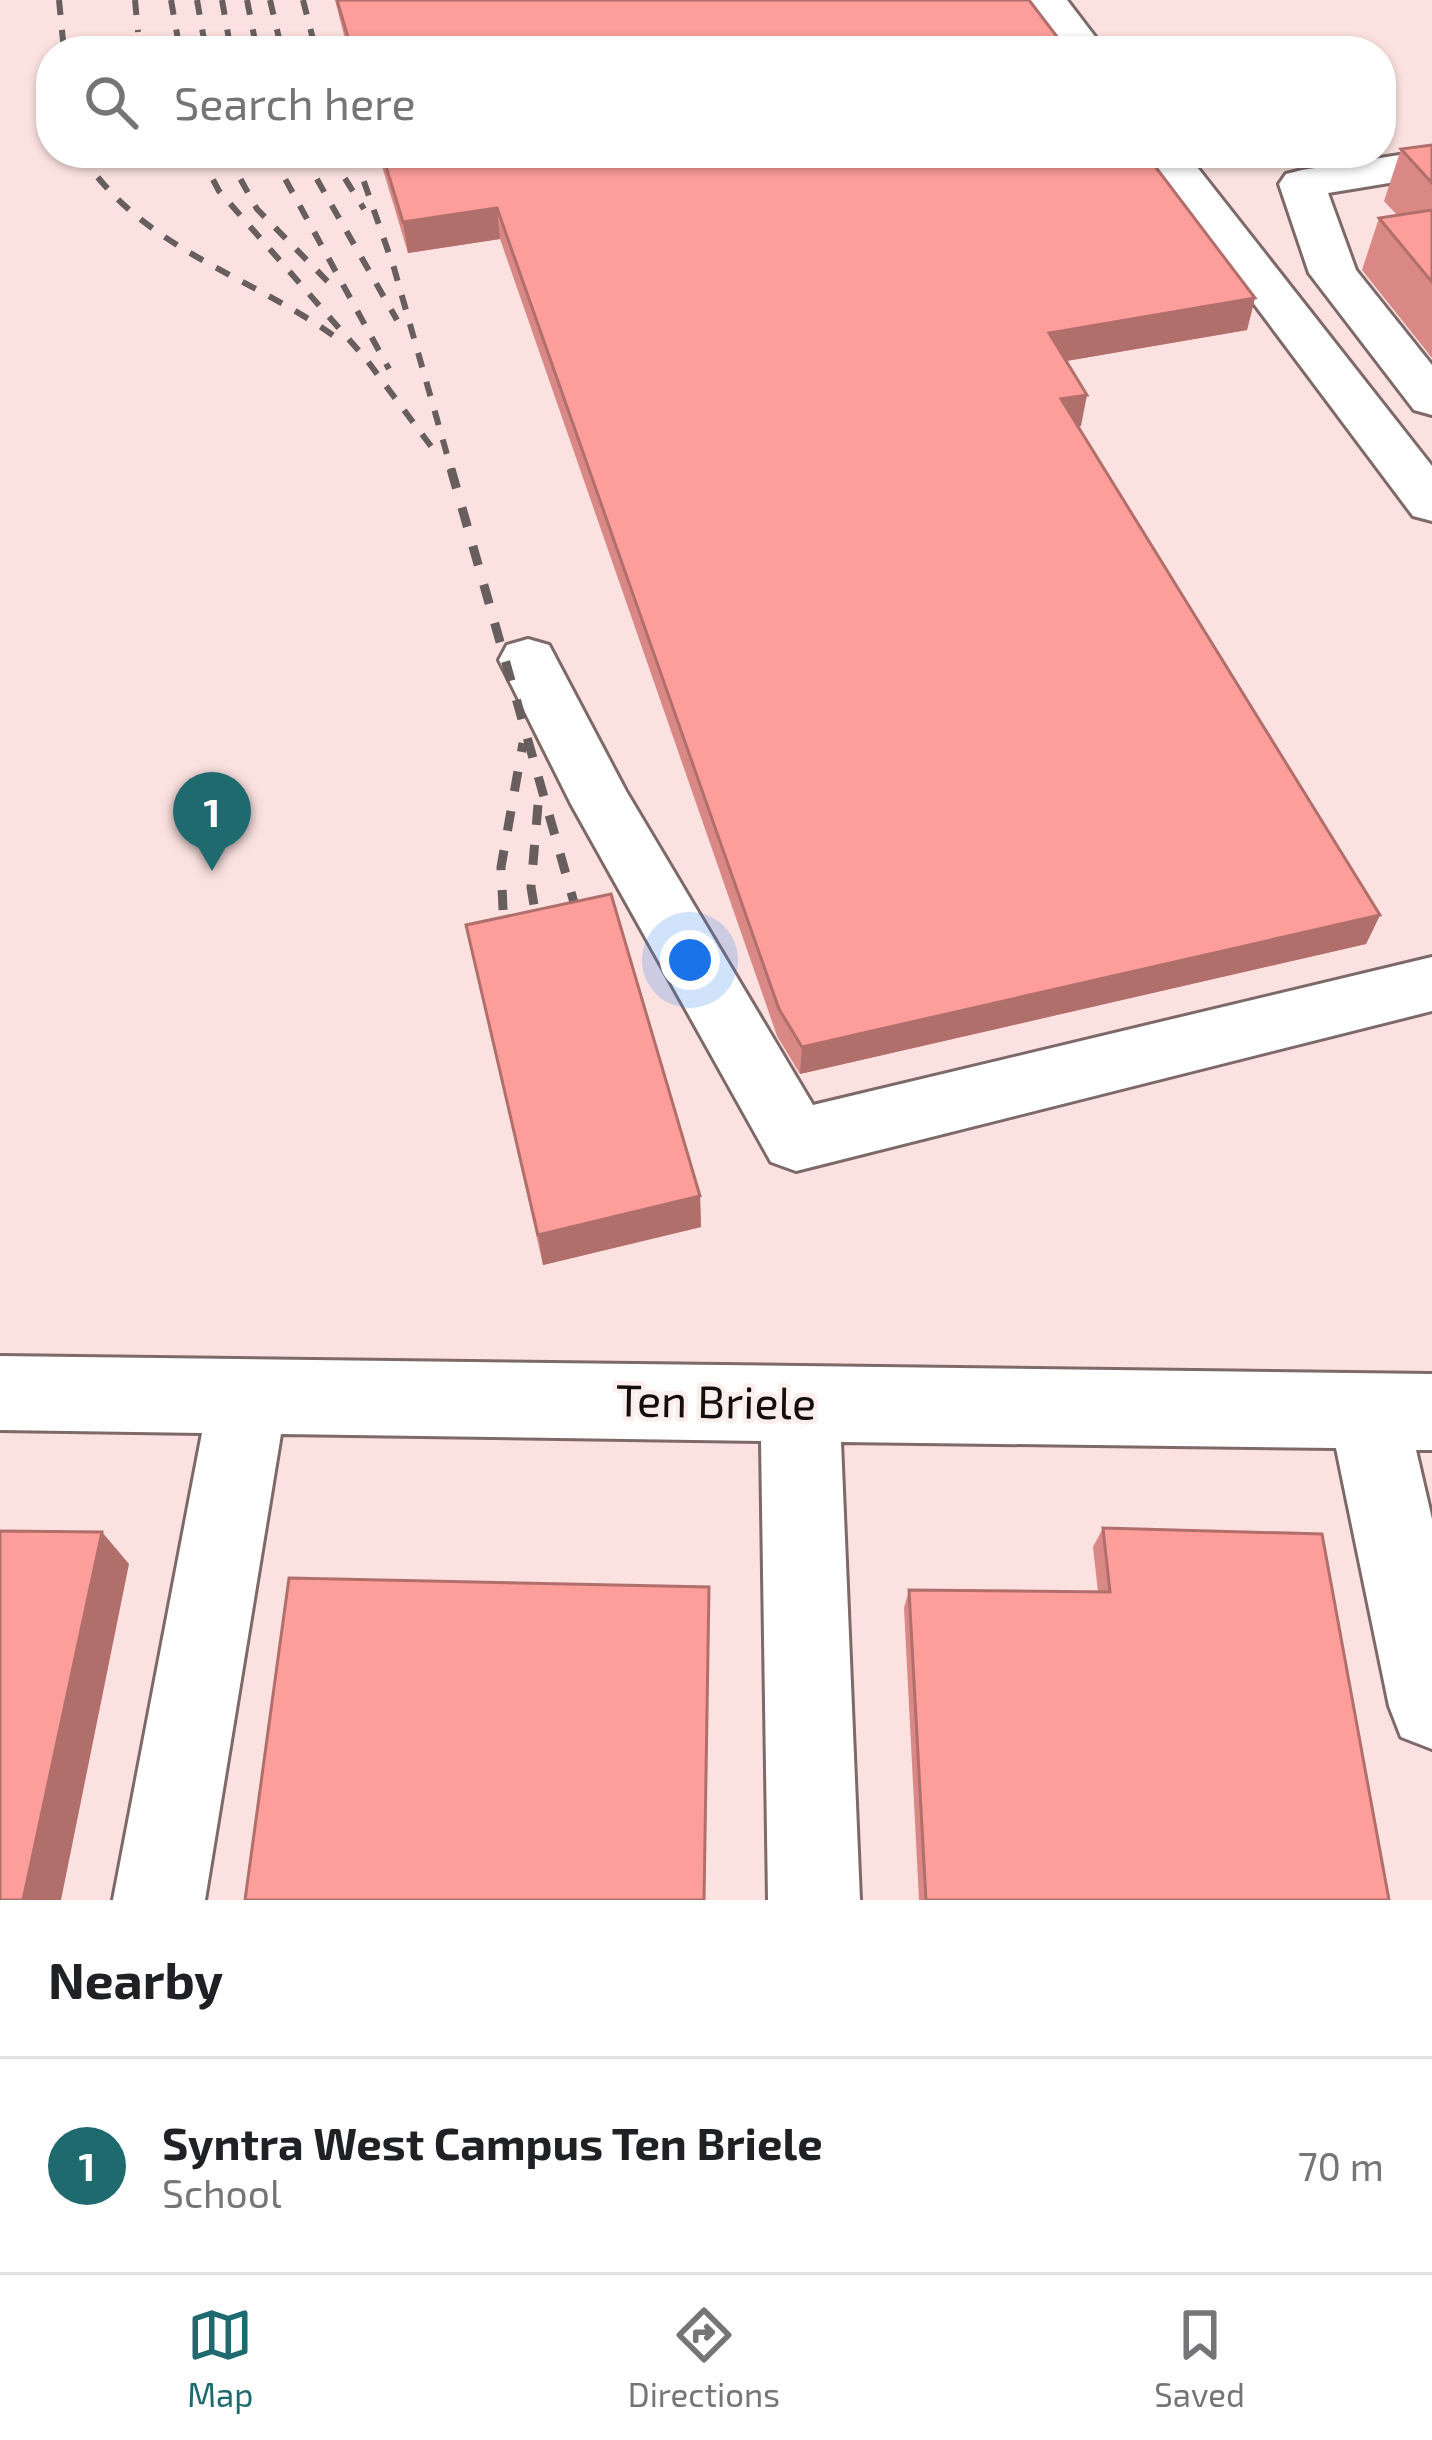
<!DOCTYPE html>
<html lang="en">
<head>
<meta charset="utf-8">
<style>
  :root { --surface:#fff; --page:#f6f6f6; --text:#202124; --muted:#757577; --line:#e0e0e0; --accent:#1e6a6f }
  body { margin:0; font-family:"Exo 2",sans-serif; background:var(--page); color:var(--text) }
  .you { position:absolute; left:690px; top:960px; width:42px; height:42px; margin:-30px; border:9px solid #fff; border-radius:50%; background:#1a73e8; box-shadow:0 0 0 18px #1a73e833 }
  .badge { display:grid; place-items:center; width:78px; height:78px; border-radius:50%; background:var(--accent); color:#fff; font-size:39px; font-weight:700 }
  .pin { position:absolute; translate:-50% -99px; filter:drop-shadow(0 3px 6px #0008) }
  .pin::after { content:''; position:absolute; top:63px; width:42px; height:36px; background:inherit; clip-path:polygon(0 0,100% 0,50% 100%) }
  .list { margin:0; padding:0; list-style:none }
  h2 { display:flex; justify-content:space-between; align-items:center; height:156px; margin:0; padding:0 48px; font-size:51px }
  h2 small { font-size:39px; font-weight:400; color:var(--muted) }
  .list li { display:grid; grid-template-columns:78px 1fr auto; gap:36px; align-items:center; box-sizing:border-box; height:216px; padding:0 48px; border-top:3px solid var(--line) }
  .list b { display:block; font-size:45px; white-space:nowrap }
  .list p { margin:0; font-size:39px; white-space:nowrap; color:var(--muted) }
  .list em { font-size:39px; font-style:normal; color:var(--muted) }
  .icon { flex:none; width:66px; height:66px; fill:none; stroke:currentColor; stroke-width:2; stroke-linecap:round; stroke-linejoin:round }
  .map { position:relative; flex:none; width:1432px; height:1900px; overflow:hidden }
  .search { position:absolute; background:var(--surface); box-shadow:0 3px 9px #0004; left:36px; right:36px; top:36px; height:132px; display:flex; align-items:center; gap:30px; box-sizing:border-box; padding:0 42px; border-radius:48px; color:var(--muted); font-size:45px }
  .sheet { height:372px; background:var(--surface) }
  nav { display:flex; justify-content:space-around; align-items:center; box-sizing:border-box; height:168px; border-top:3px solid var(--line); background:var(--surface); font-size:33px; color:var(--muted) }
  nav a { display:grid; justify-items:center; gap:6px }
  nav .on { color:var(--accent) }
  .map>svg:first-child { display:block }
  .built { fill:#fbe2e0; fill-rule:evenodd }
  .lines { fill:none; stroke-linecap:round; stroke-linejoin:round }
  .minor-casing { stroke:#7d6968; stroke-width:6 }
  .minor { fill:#fff; fill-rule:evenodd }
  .rail-far1 { stroke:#675e5d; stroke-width:6; stroke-dasharray:15 15; stroke-linecap:butt }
  .rail { stroke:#675e5d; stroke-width:9; stroke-dasharray:20 20; stroke-linecap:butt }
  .wall { fill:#da8885 }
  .shaded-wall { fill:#b16f6c }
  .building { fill:#fd9e9b; stroke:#b16f6c; stroke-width:3 }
  .labels { text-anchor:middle; stroke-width:9; stroke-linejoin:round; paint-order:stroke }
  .street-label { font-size:45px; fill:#140d0c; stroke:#fceeed }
</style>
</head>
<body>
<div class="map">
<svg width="1432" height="1900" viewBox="0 0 1432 1900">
  <rect width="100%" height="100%" fill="#fceeed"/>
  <path class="built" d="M0,0H1432V1900H0ZM51,51H1381V153H51Z"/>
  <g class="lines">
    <defs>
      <g id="minor">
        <polygon points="1026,0 1067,0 1106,51 1064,51"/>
        <polygon points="1432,150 1432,176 1328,193 1356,270 1432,365 1432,415 1414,410 1309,273 1279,184 1286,174 1302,170"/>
        <polygon points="1141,153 1186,153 1432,466 1432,521 1413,516"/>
        <polygon points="528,639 549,645 626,791 813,1105 1432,957 1432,1011 796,1171 771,1162 571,804 499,660 507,645"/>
        <polygon points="0,1356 1432,1374 1432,1450 1416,1450 1432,1519 1432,1749 1401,1737 1389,1706 1336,1448 841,1442 860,1900 768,1900 761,1441 281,1434 205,1900 113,1900 202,1433 0,1430"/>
      </g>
    </defs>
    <use href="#minor" class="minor-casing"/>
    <use href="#minor" class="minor"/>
    <g class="rail-far1">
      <polyline points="59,0 64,51"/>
      <polyline points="135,0 138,32"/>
      <polyline points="171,0 180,51"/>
      <polyline points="197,0 206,51"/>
      <polyline points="222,0 231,51"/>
      <polyline points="247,0 257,51"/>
      <polyline points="270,0 282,51"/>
      <polyline points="303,0 316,51"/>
      <path d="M80,153C143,250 244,272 334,336"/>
      <polyline points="199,153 219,191 366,359 436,453"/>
      <polyline points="226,153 257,209 337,291"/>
      <polyline points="271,153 389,369"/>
      <polyline points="302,153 397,320"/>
      <polyline points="329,153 364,209"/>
      <polyline points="354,153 394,268 452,472"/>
    </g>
    <g class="rail">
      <polyline points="451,469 582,931"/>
      <polyline points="538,805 531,887 540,942"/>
      <polyline points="505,950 501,867 523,743"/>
    </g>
  </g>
  <g class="wall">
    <polygon points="335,0 1029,0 1068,51 348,51"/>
    <polygon points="1432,145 1432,358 1362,270 1379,218 1397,215 1384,201 1401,149"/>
    <polygon points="378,153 1145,153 1255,298 1247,330 1066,361 1081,426 1078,426 1380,915 1366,944 800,1074 777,1036 500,239 408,253"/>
    <polygon points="466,925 700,1196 701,1227 543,1265"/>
    <polygon points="1103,1528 1389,1900 919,1900 904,1608 909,1590 1098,1592 1093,1547"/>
  </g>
  <g class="shaded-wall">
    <polygon points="497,208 500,239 408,253 403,222"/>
    <polygon points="1255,298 1247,330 1043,365 1049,333"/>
    <polygon points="1087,395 1081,426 1056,431 1061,399"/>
    <polygon points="1380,915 1366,944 800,1074 802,1047"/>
    <polygon points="700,1196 701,1227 543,1265 538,1235"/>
    <polygon points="102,1532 129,1564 61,1900 23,1900"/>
  </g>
  <g class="building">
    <polygon points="337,0 1029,0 1068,51 352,51"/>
    <polygon points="1432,145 1432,183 1401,149"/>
    <polygon points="382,153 1145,153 1255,298 1049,333 1087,395 1061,399 1380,915 802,1047 779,1009 497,208 403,222"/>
    <polygon points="1432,210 1432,282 1379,218"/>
    <polygon points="611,894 700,1196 538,1235 466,925"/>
    <polygon points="1103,1528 1322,1534 1389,1900 926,1900 909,1590 1110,1592"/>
    <polygon points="0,1531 102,1532 23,1900 0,1900"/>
    <polygon points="289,1578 709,1587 704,1900 245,1900"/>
  </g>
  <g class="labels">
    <g class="street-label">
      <text transform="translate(716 1402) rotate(1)" y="16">Ten Briele</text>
    </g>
  </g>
</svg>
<div class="you"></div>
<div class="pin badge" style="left:212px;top:871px">1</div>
<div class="search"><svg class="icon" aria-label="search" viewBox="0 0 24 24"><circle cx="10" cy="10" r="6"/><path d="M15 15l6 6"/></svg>Search here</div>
</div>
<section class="sheet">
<h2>Nearby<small></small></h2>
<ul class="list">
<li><span class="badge">1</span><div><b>Syntra West Campus Ten Briele</b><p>School</p></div><em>70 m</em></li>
</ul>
</section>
<nav>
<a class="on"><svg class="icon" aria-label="map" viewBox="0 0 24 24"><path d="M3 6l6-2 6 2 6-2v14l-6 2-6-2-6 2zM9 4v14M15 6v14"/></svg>Map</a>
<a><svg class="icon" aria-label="directions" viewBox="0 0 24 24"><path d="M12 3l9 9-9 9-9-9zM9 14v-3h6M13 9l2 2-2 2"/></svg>Directions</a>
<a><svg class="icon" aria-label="saved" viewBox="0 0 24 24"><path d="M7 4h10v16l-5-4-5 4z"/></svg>Saved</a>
</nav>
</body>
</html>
